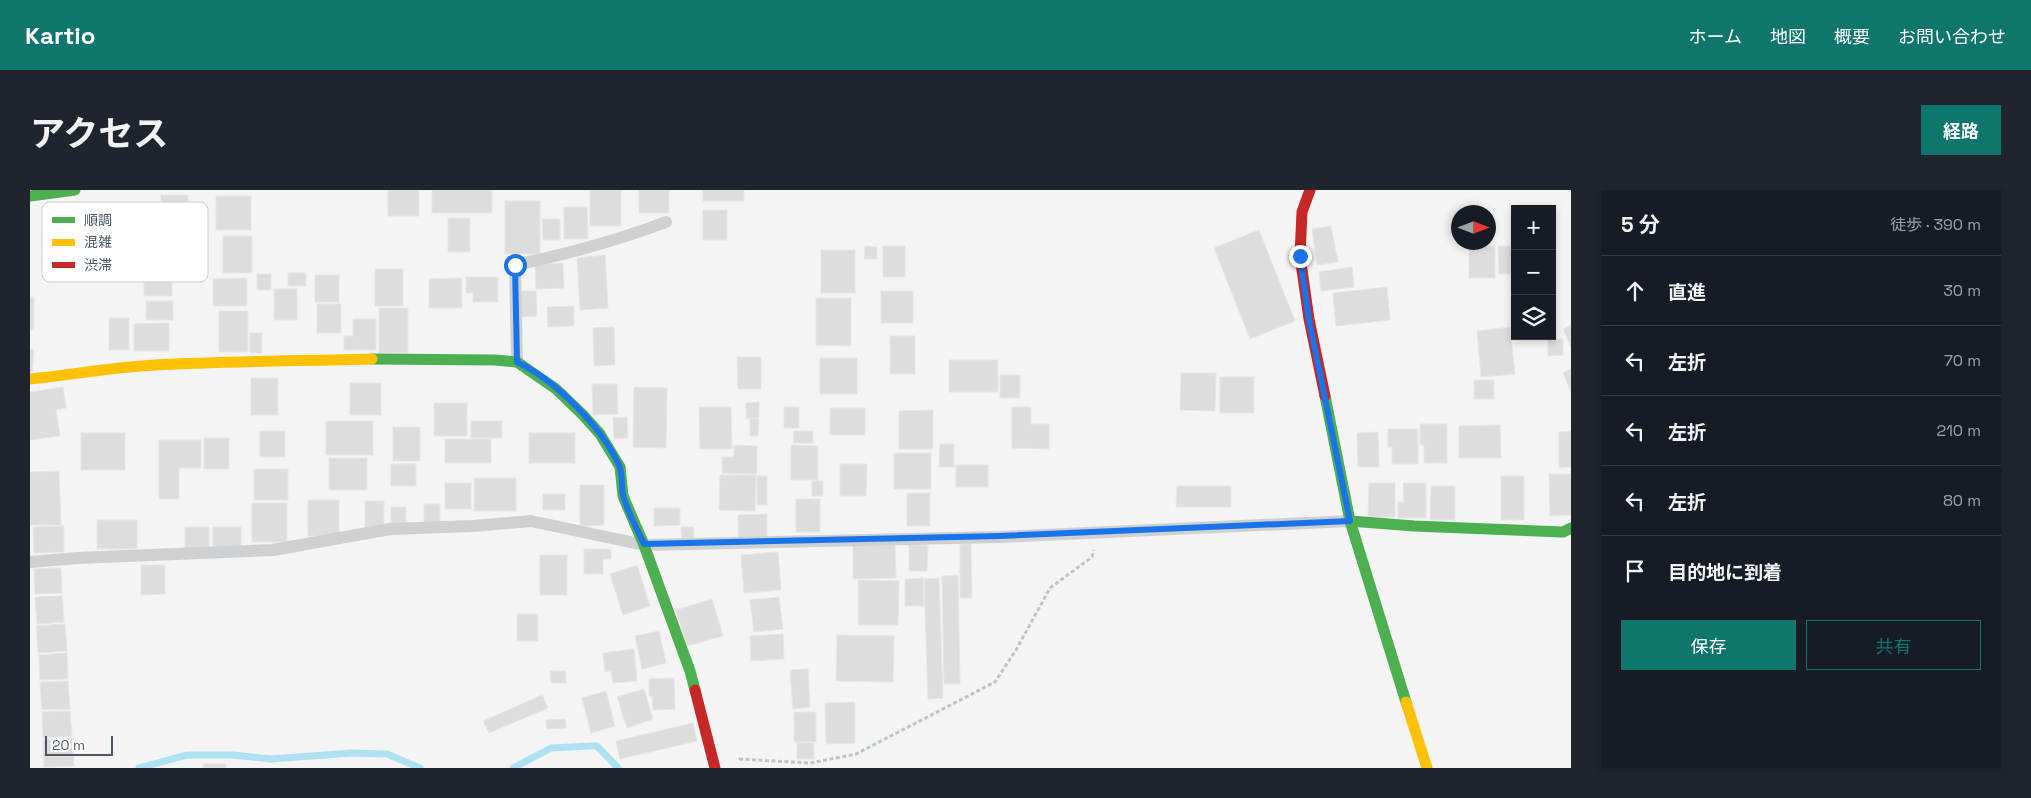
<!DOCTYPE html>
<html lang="ja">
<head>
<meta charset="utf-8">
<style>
  :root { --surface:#171b24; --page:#20242c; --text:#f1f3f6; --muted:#9ea1a6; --line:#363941; --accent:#0f766e }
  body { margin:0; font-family:"Space Grotesk","Noto Sans JP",sans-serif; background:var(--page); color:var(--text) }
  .controls { position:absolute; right:15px; top:15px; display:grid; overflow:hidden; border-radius:0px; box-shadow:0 2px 8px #0003 }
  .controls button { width:45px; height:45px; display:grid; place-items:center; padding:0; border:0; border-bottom:1px solid var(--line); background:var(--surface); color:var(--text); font:25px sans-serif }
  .compass { position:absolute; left:1421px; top:15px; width:45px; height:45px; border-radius:50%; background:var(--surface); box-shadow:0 2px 8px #0003; rotate:90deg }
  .scale { position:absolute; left:15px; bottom:12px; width:68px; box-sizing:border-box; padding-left:5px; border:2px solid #4a5661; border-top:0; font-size:14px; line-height:18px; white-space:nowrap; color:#4a5661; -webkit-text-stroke:4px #fff; paint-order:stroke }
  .stop { position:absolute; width:15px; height:15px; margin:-11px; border:4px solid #1a73e8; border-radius:50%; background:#fff }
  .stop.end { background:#1a73e8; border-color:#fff; box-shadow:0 1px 5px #0008 }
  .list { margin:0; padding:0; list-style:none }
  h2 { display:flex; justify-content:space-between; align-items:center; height:65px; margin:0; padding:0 20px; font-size:21px }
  h2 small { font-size:16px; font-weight:400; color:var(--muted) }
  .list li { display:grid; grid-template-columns:32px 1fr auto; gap:15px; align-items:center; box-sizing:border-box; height:70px; padding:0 20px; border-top:1px solid var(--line) }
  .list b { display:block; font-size:19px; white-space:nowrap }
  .list em { font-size:16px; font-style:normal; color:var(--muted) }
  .actions { display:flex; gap:10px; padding:15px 20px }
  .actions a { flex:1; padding:11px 0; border:1px solid var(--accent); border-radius:0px; text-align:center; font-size:18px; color:var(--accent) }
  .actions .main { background:var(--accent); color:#fff }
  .icon { flex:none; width:28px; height:28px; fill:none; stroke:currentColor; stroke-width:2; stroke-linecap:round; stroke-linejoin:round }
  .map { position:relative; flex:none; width:1541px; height:578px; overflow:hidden; border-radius:0px }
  header { display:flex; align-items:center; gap:30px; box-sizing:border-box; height:70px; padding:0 25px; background:var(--accent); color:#fff }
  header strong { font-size:24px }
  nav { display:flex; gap:28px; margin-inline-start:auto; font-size:18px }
  .intro { display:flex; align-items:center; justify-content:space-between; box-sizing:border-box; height:120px; padding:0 30px }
  h1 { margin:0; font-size:35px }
  .button { padding:12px 22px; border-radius:0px; background:var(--accent); color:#fff; font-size:18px; font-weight:700 }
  main { display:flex; gap:30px; padding:0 30px }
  aside { flex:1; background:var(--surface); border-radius:0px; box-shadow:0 2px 8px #0003 }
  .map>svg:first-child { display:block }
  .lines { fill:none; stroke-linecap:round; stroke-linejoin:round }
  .stream { stroke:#aee2f0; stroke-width:7 }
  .building { fill:#ddddde; stroke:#e5e6e7 }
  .path { stroke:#bcc7c4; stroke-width:3; stroke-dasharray:4 2.5; stroke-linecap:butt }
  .lane { stroke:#ced0d2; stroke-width:12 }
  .fast { stroke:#4caf50; stroke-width:11 }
  .slow { stroke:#ffc107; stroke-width:11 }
  .jam { stroke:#c62828; stroke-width:11 }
  .route { stroke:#1a73e8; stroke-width:6 }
  .key { fill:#fff; stroke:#c9ccd0; stroke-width:1 }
  .key-label { font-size:14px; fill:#4a5661 }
</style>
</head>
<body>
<header>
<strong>Kartio</strong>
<nav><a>ホーム</a><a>地図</a><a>概要</a><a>お問い合わせ</a></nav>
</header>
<div class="intro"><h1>アクセス</h1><a class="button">経路</a></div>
<main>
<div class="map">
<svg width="1541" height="578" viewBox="0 0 1541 578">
  <rect width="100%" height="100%" fill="#f4f4f4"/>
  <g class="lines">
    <g class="stream">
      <polyline points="109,578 157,565 203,565 241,569 322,563 357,564 390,578"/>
      <polyline points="483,578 521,558 562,556 567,556 588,578"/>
    </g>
  </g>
  <g class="building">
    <rect x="358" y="0" width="31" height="26"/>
    <rect x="402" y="0" width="60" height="23"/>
    <rect x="560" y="0" width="31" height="36"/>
    <rect x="609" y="0" width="30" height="23"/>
    <rect x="673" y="0" width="41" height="11"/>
    <rect x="131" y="5" width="27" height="38"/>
    <rect x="186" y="6" width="35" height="34"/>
    <rect x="475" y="11" width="35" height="53"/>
    <polygon points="534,17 557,17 558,49 534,49"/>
    <rect x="673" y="20" width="24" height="30"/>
    <rect x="418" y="28" width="22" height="34"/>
    <polygon points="512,29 530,29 530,50 513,50"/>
    <polygon points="1301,36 1308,72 1287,75 1282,39"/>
    <polygon points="1229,40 1265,131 1220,149 1184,58"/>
    <rect x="193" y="46" width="29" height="37"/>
    <polygon points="835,56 847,57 847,69 834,69"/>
    <rect x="853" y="56" width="22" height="31"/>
    <rect x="1439" y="56" width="26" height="32"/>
    <polygon points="1468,56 1485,56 1485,84 1469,84"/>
    <rect x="791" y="60" width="34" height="43"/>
    <polygon points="575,65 578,118 550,120 547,68"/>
    <polygon points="533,73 534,98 506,99 505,74"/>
    <polygon points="1322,77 1324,97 1291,101 1289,82"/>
    <rect x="345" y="79" width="28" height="37"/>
    <rect x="258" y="83" width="18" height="13"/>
    <rect x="227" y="84" width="14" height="16"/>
    <rect x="285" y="85" width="24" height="27"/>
    <polygon points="436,87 468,87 468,112 443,112 443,103 436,103"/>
    <polygon points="217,88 217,116 183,116 183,89"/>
    <polygon points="432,88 432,118 399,118 399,89"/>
    <rect x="114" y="91" width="28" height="15"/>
    <polygon points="1357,97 1360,130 1306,136 1303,103"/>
    <rect x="244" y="99" width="23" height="31"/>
    <polygon points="489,101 506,101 507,126 490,127"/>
    <rect x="851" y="101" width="32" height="32"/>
    <rect x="0" y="107" width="4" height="33"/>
    <polygon points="786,108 821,108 821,156 786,155"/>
    <rect x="116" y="111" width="27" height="19"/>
    <rect x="287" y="114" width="24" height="29"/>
    <polygon points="544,116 544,136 518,137 517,117"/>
    <rect x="349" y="118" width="29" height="45"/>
    <rect x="189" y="121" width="29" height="41"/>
    <rect x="79" y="128" width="20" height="32"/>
    <polygon points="323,129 346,129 346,160 314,160 314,146 323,146"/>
    <polygon points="139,133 139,161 104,161 104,134"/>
    <polygon points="1541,135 1541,157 1533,139"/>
    <polygon points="584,137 585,175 564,176 563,138"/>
    <polygon points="1480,137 1485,184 1451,187 1447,141"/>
    <rect x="220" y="143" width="12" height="20"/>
    <rect x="860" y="146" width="25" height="38"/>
    <polygon points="1533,149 1533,165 1518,166 1518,150"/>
    <polygon points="0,159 4,159 2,182 0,182"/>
    <polygon points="707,167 731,167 731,199 708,199"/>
    <rect x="790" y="168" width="37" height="36"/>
    <rect x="919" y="170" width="49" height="32"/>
    <polygon points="1541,179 1541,202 1533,183"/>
    <polygon points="1151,183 1186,183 1185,221 1150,220"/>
    <rect x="970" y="185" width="20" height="23"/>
    <rect x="1190" y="187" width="34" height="36"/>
    <rect x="221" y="188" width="27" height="37"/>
    <rect x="1444" y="190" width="20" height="19"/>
    <rect x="320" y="193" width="31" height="32"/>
    <polygon points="562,194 587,194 588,224 563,225"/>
    <polygon points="33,197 36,218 26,220 30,246 0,250 0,202"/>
    <polygon points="604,197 637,198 636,258 603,257"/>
    <polygon points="729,212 729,228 716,229 716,213"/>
    <rect x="404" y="213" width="33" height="33"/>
    <polygon points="669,217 701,217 702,259 670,259"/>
    <rect x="754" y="217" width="15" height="21"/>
    <polygon points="982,217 1001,217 1001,234 1019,234 1019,259 982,258"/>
    <rect x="800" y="218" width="35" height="27"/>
    <polygon points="903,220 903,259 869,259 869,221"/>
    <polygon points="597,227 598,248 584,249 583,228"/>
    <polygon points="720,229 729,229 728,246 720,246"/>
    <rect x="296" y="231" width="47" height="34"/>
    <rect x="441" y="231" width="31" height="17"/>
    <polygon points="1390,234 1417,234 1417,273 1394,273 1394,255 1390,255"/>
    <polygon points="1470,235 1471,268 1429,268 1429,236"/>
    <rect x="363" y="237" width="27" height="34"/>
    <polygon points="1358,239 1388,239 1388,274 1362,274 1362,257 1358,257"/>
    <rect x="230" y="241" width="25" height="26"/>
    <polygon points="764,241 783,241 783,253 763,253"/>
    <polygon points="1541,241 1541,277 1529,278 1529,242"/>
    <polygon points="1348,242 1349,277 1328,277 1327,243"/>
    <rect x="51" y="243" width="44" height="37"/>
    <rect x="499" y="243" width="46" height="30"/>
    <rect x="174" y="248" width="25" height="31"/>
    <rect x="415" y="249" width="46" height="24"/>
    <polygon points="129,250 171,250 171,278 149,278 149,309 129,309"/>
    <polygon points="910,254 924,254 924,277 909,277"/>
    <polygon points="704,255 727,256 727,284 692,283 692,267 704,267"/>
    <polygon points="761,255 788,256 788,290 761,290"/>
    <rect x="864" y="263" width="37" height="36"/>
    <rect x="299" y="268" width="38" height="32"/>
    <rect x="361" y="274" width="25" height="22"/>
    <polygon points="810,274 837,274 836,306 810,306"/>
    <rect x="926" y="275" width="32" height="22"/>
    <rect x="224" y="279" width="34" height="31"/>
    <polygon points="29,281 31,335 0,335 0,282"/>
    <polygon points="1519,284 1541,284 1541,325 1520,326"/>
    <polygon points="690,285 726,285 725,321 689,320"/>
    <rect x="727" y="286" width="10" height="29"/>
    <rect x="1471" y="286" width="23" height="44"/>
    <rect x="444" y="288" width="42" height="33"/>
    <rect x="782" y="291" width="11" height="15"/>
    <rect x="415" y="293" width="26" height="26"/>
    <polygon points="1339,293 1365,293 1365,327 1338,327"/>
    <polygon points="1373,293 1396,293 1396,328 1368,328 1368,312 1374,312"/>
    <polygon points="550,295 574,295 574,335 550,336"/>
    <polygon points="1147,296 1201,296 1201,317 1146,317"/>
    <polygon points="1401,296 1425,296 1425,330 1400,330"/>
    <rect x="877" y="303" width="23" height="33"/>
    <rect x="513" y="304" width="22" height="16"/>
    <rect x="766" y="309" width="24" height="33"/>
    <rect x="278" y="310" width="31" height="36"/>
    <rect x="335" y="311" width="19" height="28"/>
    <rect x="222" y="313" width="35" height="39"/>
    <rect x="394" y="314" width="16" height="21"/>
    <rect x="361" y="317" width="15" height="20"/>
    <polygon points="624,318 650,318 650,335 624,336"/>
    <polygon points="737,324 737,350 708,350 708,325"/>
    <rect x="67" y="330" width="40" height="29"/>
    <polygon points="34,336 34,362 4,363 3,337"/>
    <rect x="155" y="337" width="24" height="24"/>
    <rect x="183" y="337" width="28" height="22"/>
    <polygon points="651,337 664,337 664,348 652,348"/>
    <polygon points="930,354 941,354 942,408 930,408"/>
    <polygon points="823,355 865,355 866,388 823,389"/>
    <polygon points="879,355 898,355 897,381 879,381"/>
    <polygon points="554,359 581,359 581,369 573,369 573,384 554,384"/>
    <polygon points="748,362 751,400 714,403 711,365"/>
    <rect x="510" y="365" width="27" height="40"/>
    <polygon points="111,375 135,375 135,404 111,405"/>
    <polygon points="607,375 620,416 593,425 580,384"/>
    <polygon points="31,378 32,403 5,404 4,379"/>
    <polygon points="928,385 930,494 914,494 912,386"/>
    <polygon points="893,388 894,416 875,416 875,389"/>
    <polygon points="909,388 913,508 898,509 894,389"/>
    <polygon points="828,390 869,391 868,435 828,435"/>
    <polygon points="32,406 34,432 7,434 5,407"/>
    <polygon points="749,407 753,439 724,442 720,410"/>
    <polygon points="682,409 693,446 657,456 646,420"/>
    <rect x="487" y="424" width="21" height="27"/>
    <polygon points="35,434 37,461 8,463 6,436"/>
    <polygon points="629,441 636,473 612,479 605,446"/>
    <polygon points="753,444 754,469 721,471 720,446"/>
    <polygon points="807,445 864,446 863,492 806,491"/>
    <polygon points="604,459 607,491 583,493 581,481 575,482 573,463"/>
    <polygon points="37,463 38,489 10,490 9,465"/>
    <polygon points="778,479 780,517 763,519 760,480"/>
    <polygon points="520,481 536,481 536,493 521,493"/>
    <polygon points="644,488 645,519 623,520 622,506 619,506 619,489"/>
    <polygon points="38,491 40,519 12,520 10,492"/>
    <polygon points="614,499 623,529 597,538 587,507"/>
    <polygon points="576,501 585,536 561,543 552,508"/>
    <polygon points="512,505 518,518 459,543 453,531"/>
    <polygon points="825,512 825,553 796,554 795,513"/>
    <polygon points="40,521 42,546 13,548 12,522"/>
    <rect x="764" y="522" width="22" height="30"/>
    <polygon points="535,529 536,538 517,539 516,530"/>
    <polygon points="663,533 667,551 590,569 586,551"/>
    <polygon points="42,548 44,576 14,577 13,550"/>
    <rect x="767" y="553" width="17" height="16"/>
    <rect x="173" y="574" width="23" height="4"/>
  </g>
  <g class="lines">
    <polyline class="path" points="709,569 780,573 826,564 965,492 986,460 1020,398 1062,367 1064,360"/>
    <g class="lane">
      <path d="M487,172L485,75C537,64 586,51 636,32"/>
      <polyline points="0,372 48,368 243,360 360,339 443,336 501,331 614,355 970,347 1320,331"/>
    </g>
    <g class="fast">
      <polyline points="0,6 45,0"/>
      <polyline points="342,169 465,170 487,172 526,199 553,225 570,244 590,277 593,306 614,355 660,481 665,500"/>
      <polyline points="1295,206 1320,331 1376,512"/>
      <polyline points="1320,331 1384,336 1533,342 1541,338"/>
    </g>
    <g class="slow">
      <path d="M0,189C42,185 83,177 125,175C197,171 270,171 342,169"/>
      <polyline points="1376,512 1397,578"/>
    </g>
    <g class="jam">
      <polyline points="1280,0 1272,22 1270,66 1279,129 1295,206"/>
      <polyline points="665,500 685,578"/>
    </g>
  </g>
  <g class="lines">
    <path class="route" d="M485,75L487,172C525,190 571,236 589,275C593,284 591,295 593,305C597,321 607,339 614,354L970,346L1320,331L1279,130L1270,66"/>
  </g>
  <rect x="12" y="12" width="166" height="80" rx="8" class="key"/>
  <rect x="22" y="27" width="23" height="6" fill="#4caf50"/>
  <rect x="22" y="49" width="23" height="7" fill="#ffc107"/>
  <rect x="22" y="72" width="23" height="6" fill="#c62828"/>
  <g class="key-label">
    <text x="54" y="35">順調</text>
    <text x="54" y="57">混雑</text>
    <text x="54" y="80">渋滞</text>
  </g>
</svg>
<div class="controls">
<button>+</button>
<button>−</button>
<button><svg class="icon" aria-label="layers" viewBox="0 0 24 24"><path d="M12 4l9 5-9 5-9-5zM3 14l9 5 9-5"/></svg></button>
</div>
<svg class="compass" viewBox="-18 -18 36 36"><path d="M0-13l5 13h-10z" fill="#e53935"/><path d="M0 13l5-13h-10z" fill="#9ea1a6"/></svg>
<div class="scale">20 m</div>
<div class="stop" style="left:485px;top:75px"></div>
<div class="stop end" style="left:1270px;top:66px"></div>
</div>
<aside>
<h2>5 分<small>徒歩 · 390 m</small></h2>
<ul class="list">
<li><svg class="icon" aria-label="ahead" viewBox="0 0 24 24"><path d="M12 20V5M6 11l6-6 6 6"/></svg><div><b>直進</b></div><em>30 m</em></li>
<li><svg class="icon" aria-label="left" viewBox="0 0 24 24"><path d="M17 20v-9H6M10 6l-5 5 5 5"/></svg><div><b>左折</b></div><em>70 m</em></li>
<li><svg class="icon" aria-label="left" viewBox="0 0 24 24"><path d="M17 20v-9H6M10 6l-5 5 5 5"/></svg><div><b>左折</b></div><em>210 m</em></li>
<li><svg class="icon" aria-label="left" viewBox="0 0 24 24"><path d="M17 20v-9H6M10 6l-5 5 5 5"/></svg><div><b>左折</b></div><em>80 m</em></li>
<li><svg class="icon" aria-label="arrive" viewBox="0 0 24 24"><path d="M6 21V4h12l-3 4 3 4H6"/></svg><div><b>目的地に到着</b></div></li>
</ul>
<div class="actions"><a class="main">保存</a><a>共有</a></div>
</aside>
</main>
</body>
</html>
